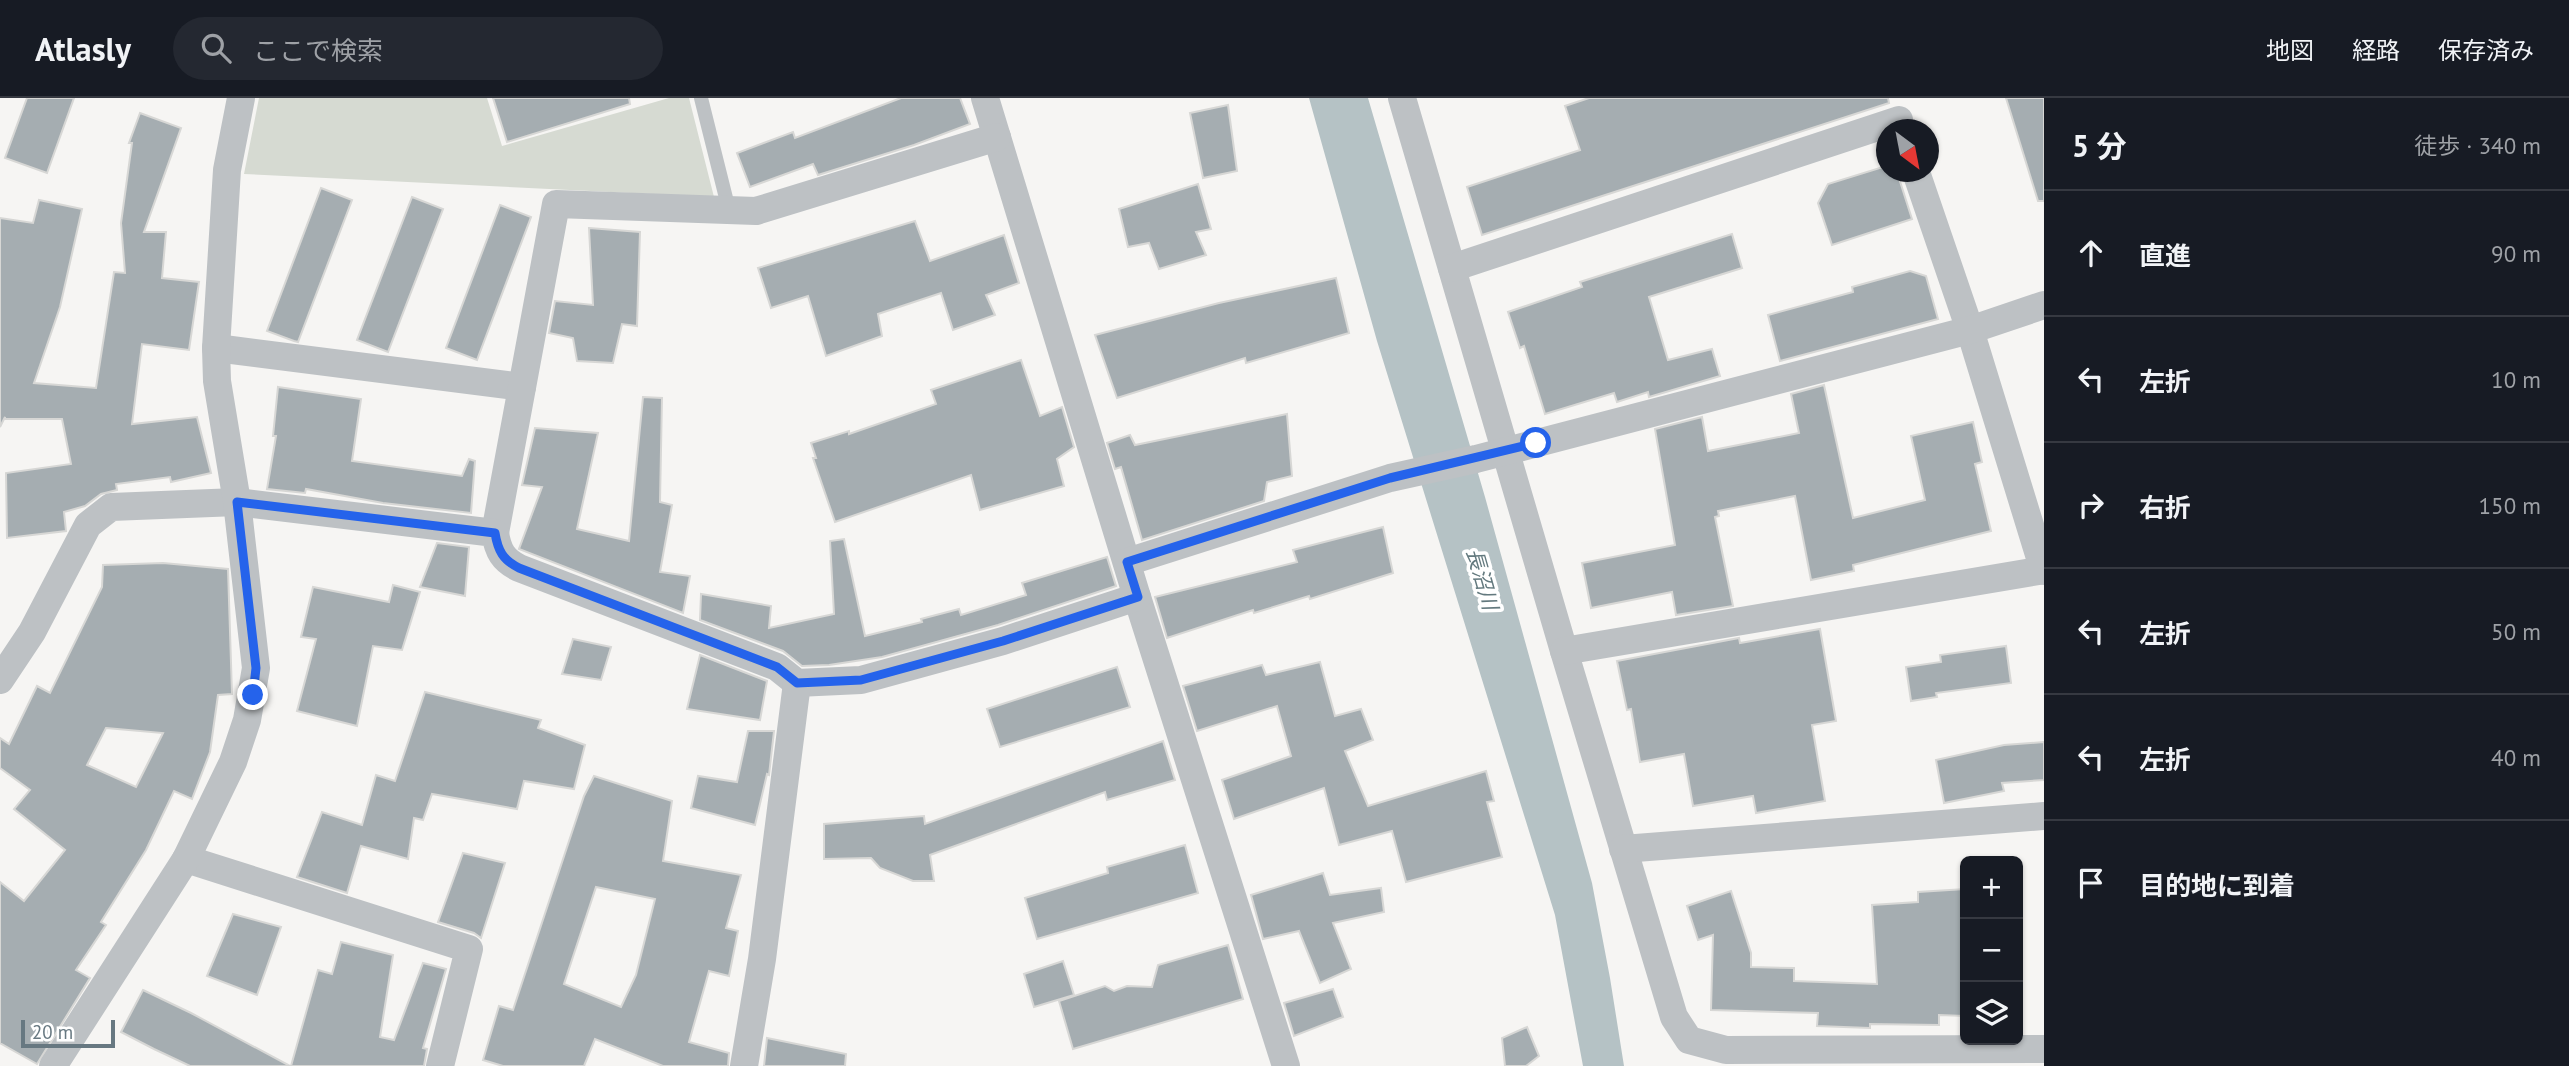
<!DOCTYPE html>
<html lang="ja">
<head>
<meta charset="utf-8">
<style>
  :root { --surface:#171b24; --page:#242831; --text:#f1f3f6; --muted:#9ea1a6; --line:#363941 }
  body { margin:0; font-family:"PT Sans","Noto Sans JP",sans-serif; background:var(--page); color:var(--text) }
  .controls { position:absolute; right:21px; bottom:21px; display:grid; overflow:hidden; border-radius:10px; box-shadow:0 2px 5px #0004 }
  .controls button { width:63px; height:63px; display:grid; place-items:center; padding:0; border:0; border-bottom:2px solid var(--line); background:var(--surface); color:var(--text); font:35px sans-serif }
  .compass { position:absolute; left:1876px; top:21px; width:63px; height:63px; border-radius:50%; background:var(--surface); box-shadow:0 2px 5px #0004; rotate:148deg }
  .scale { position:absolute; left:21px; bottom:18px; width:94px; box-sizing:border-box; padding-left:7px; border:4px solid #677881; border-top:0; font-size:19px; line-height:24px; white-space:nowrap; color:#677881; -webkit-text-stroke:5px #fff; paint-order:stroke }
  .stop { position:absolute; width:21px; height:21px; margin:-16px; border:5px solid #2563eb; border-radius:50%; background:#fff }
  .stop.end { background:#2563eb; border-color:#fff; box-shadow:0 2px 7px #0008 }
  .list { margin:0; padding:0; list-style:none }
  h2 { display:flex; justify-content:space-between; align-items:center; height:91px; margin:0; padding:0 28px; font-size:30px }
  h2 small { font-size:23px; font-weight:400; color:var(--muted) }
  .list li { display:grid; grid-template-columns:46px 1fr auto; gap:21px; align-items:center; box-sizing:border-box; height:126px; padding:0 28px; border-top:2px solid var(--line) }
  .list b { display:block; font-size:26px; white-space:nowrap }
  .list em { font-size:23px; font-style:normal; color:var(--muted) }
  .icon { flex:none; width:38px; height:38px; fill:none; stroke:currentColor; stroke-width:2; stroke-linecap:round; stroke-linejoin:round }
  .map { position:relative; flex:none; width:2044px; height:968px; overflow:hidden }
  header { display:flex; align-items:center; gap:42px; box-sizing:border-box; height:98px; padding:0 35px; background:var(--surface); border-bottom:2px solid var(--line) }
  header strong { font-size:33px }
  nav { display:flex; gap:38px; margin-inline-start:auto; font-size:24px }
  .search { width:490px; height:63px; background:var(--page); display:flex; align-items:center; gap:18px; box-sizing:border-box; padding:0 24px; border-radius:38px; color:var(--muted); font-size:26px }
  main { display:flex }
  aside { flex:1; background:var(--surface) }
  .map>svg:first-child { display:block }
  .green { fill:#d6dad2 }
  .water { fill:#b5c2c5 }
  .building { fill:#a5adb1; stroke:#d7d7d5; stroke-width:2; fill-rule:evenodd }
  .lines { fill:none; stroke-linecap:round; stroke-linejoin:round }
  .service { stroke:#bdc1c4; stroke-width:14 }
  .minor { stroke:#bdc1c4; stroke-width:28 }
  .route { stroke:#2563eb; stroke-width:9 }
  .labels { text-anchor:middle; stroke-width:7; stroke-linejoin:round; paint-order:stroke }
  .water-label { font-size:21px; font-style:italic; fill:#63797e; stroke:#fff }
</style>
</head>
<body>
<header>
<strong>Atlasly</strong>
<div class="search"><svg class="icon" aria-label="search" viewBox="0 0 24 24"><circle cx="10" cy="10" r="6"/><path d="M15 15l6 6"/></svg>ここで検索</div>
<nav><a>地図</a><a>経路</a><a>保存済み</a></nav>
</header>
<main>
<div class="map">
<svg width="2044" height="968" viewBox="0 0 2044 968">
  <rect width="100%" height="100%" fill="#f6f5f3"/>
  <polygon class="green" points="259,0 487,0 502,48 669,0 689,0 714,99 244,76"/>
  <polygon class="water" points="1309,0 1368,0 1485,399 1592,785 1610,880 1624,968 1583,968 1555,817 1377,243"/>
  <g class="building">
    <polygon points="27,0 74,0 47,75 5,60"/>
    <polygon points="493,0 629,0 630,6 507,44"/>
    <polygon points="901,0 960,0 970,26 914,47 818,77 813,66 750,89 737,55 793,34 795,40"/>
    <polygon points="1589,0 1888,0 1889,5 1482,137 1467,89 1580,52 1565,8"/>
    <polygon points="2006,0 2044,0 2044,103 2038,103"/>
    <polygon points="1228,7 1237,73 1203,80 1190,15"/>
    <polygon points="140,15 181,30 144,134 166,134 162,180 199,184 189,252 142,246 132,326 197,319 211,375 171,384 170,379 116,386 117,392 101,396 85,408 64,414 66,433 7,440 6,375 71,366 62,321 5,321 5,319 0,329 0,120 33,125 39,102 82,111 60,209 34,285 96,290 114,174 125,175 121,125 132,45 129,45"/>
    <polygon points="1886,68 1886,74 1897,74 1912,121 1832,147 1818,105 1828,86"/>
    <polygon points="1198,86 1211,131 1196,134 1206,157 1159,171 1149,145 1128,149 1119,111"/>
    <polygon points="321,90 352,102 298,244 294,243 267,233"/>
    <polygon points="412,99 443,111 388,254 357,242"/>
    <polygon points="500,107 531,119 477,262 446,250"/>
    <polygon points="915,123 930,163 1004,137 1019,185 986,197 995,217 953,232 941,195 878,216 882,238 826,258 808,198 771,210 758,170"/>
    <polygon points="589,130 640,134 637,228 622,226 613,265 577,263 573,240 549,235 555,203 593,207"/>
    <polygon points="1732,136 1742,170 1649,199 1668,262 1712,251 1720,278 1649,299 1648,294 1617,304 1614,295 1545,316 1524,248 1520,250 1508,214 1582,189 1580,184"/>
    <polygon points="1910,173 1926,178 1938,221 1780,263 1768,217 1853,194 1852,189"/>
    <polygon points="1336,180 1349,235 1246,265 1245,260 1117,300 1095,237 1219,205"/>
    <polygon points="1021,262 1040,318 1062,309 1074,349 1057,361 1064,388 980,412 971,377 835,424 813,360 816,360 811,345 849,333 849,336 936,306 931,292"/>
    <polygon points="1824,287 1853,420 1925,402 1911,338 1973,324 1982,364 1975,366 1991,433 1853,467 1854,473 1811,482 1795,398 1718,413 1719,418 1715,419 1733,508 1676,517 1672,494 1591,510 1582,465 1675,447 1655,331 1702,319 1708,353 1799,335 1791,296"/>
    <polygon points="278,289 361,301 352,363 462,378 469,361 475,363 471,415 383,405 306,391 305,395 267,391 276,338 273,338"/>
    <polygon points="643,299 662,300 660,404 672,407 660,474 690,478 683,515 519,451 542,389 522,387 535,330 598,335 577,431 629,443"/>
    <polygon points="1287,316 1292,378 1267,384 1264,403 1142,442 1121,369 1115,371 1107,345 1130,337 1135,347"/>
    <polygon points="1383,429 1393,475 1310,501 1309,498 1254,515 1253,512 1167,540 1155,499 1297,464 1293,452"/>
    <polygon points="844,441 865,538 922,524 921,521 959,511 961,517 1026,497 1022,485 1107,459 1116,488 998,527 882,559 829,567 802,568 783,553 700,522 701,496 771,508 769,530 834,516 830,443"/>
    <polygon points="437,445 469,449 465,498 420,489"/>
    <path d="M163,465L228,471L232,596L218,597L210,654L192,701L174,693L146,752L101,824L106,827L76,872L90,880L37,966L0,945V784L24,803L65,752L14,711L30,692L0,670V640L9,646L37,588L50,595L102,489L103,467ZM106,630L163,635L136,689L87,667Z"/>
    <polygon points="393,487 420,494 402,552 373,548 357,628 297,613 316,541 301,539 313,489 389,504"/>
    <polygon points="1820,531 1836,623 1812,627 1825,703 1756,715 1753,698 1693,708 1684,656 1640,664 1631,611 1627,612 1617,563 1739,540 1740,545"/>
    <polygon points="573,541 611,549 601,582 562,576"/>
    <polygon points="2006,548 2011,585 1936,595 1937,599 1911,603 1906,569 1941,564 1940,557"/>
    <polygon points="700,557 767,583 760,622 687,611"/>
    <polygon points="1320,564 1335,618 1361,611 1373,642 1345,653 1368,708 1486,673 1494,703 1487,704 1502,759 1406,784 1392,733 1339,747 1324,690 1234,721 1222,682 1291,658 1277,608 1197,633 1183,588 1262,567 1266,577"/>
    <polygon points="1117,569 1130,609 1000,649 987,611"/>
    <polygon points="425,594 541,622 538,630 585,647 574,691 524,683 517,711 432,696 423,722 414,720 408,761 361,748 347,795 297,779 322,714 362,727 376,677 395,683"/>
    <polygon points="748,633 774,633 769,677 767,676 755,727 691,710 698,678 737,684"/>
    <polygon points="1163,643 1175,682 1107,702 1105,694 930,757 934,783 913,783 880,770 871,760 824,761 824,726 924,718 925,726"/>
    <polygon points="2044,644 2044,682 2002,685 2004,693 1944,705 1936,662 2004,647"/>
    <path d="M594,678L672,703L663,763L741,777L726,830L738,833L729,878L709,873L689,944L729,955L728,968H663L595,941L584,968H503L483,962L499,908L513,912L584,698ZM596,789L655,801L636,877L621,909L564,886Z"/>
    <polygon points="1185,747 1198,795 1037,841 1025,800 1108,775 1107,769"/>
    <polygon points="463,755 505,765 481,840 474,835 438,824"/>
    <polygon points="1323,775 1330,797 1381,790 1384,814 1333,825 1351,871 1320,885 1299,833 1263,841 1251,797"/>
    <polygon points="1965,791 1965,918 1939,917 1939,927 1870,926 1870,930 1817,928 1818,915 1711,912 1713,837 1698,842 1687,808 1731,793 1751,855 1751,869 1794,870 1794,883 1877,886 1872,807 1918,804 1918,794"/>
    <polygon points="233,816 281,829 257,897 207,878"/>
    <polygon points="341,844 393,857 380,939 394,942 423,865 446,871 423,950 427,951 424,968 291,968 318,872 332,876"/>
    <polygon points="1228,847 1243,901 1073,951 1059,903 1105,888 1114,893 1127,888 1152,889 1158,867"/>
    <polygon points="1063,863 1074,897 1034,909 1024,876"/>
    <polygon points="1333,891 1343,919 1294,938 1284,905"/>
    <polygon points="143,892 191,915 290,968 190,968 154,951 121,934"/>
    <polygon points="1527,929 1539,958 1526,968 1505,968 1502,940"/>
    <polygon points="767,940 846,956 845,968 764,968"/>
  </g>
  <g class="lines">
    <polyline class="service" points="701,0 729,112"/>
    <g class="minor">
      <polyline points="985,0 1137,499 1286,968"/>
      <polyline points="1402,0 1564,553 1674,919 1689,942 1726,952 2044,951"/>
      <polyline points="1916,74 1970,232 2044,473"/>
      <polyline points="1452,170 1899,22"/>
      <polyline points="216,250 522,289"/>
      <polyline points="495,435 556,106 756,113 997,39"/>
      <polyline points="1127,464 1390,380 1476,361 1970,232 2044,207"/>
      <polyline points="1564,553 2044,472"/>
      <path d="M0,582L32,534L88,427L111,409L237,404L495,435C498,453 503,462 519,470L777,569L797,585L861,582L1003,543L1137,499"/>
      <polyline points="1623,751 2044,718"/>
      <polyline points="186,761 469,851 440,968"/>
      <polyline points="53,968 186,761 233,664 247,622 256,570 237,404 217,283 216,250 227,72 241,0"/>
      <polyline points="744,968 762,861 797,585"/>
    </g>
  </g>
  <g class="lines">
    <path class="route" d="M253,597L256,570L237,404L495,435C498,453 503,462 519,470L777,569L797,585L861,582L1003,543L1138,499L1127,464L1390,380L1536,345"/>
  </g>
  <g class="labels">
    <g class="water-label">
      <text transform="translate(1482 481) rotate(74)" y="7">長沼川</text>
    </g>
  </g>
</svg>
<div class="controls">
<button>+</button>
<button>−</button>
<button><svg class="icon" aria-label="layers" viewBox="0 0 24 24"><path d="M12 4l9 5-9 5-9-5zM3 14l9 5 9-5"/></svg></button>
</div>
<svg class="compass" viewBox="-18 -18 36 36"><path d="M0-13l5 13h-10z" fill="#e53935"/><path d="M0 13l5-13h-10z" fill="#9ea1a6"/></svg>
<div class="scale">20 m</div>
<div class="stop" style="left:1536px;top:345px"></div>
<div class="stop end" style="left:253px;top:597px"></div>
</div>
<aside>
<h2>5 分<small>徒歩 · 340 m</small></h2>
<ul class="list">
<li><svg class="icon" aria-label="ahead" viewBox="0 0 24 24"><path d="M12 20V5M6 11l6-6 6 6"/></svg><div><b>直進</b></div><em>90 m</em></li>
<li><svg class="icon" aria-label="left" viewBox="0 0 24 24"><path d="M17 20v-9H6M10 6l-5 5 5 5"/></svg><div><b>左折</b></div><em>10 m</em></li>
<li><svg class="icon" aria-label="right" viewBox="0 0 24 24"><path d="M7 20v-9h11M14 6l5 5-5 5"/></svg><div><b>右折</b></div><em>150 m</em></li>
<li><svg class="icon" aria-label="left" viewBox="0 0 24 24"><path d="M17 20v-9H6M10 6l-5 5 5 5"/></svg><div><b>左折</b></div><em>50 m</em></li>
<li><svg class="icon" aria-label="left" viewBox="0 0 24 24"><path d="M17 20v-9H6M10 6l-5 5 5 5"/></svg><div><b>左折</b></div><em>40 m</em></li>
<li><svg class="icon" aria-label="arrive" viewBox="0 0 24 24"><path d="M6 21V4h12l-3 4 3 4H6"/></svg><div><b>目的地に到着</b></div></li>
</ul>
</aside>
</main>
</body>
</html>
